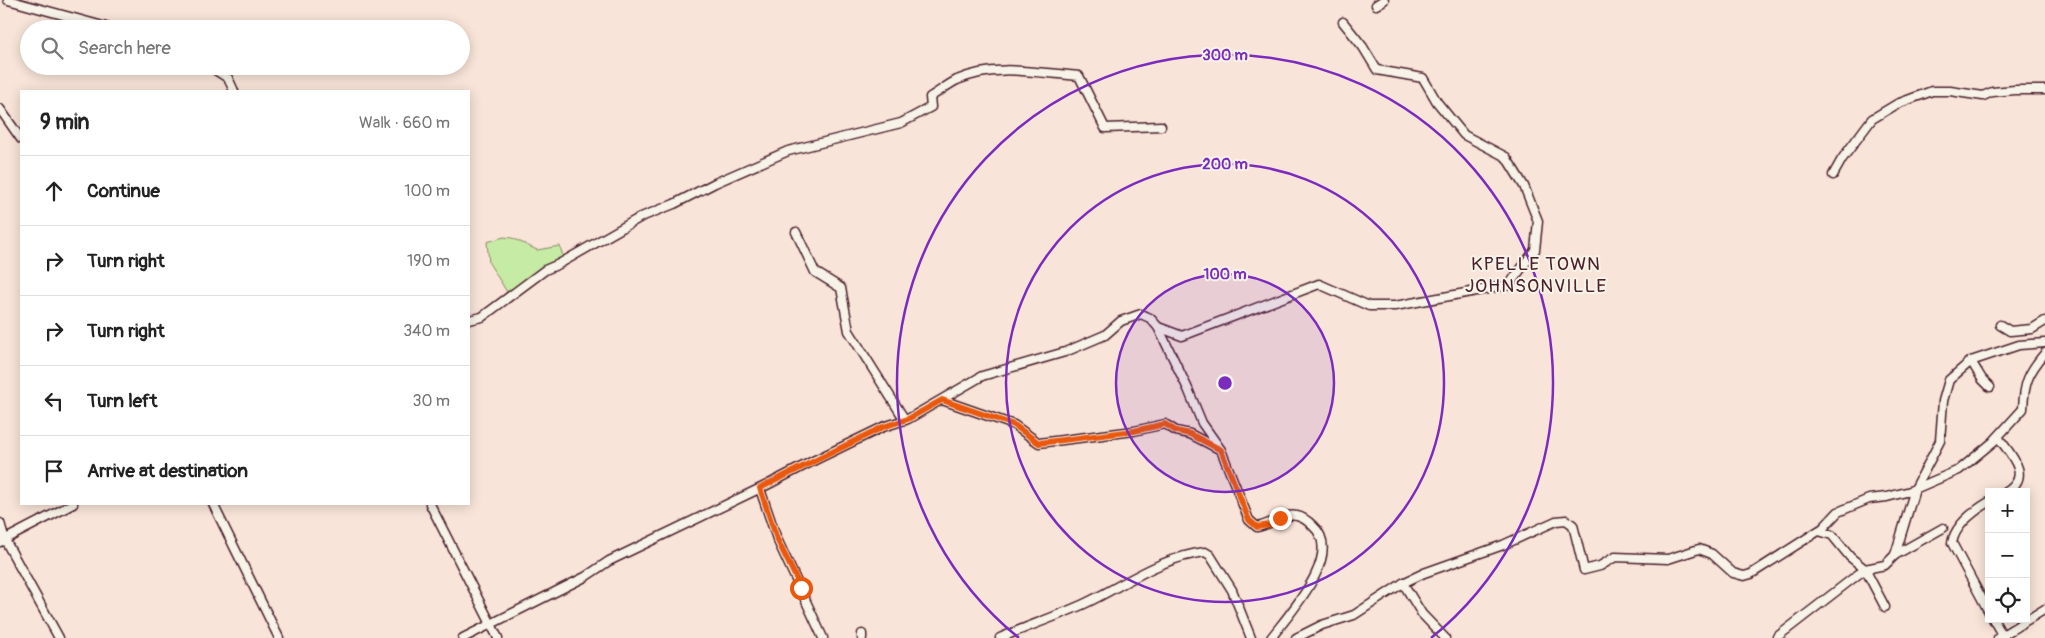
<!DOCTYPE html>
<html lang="en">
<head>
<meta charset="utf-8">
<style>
  :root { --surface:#fff; --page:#f2f2f2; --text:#222; --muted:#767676; --line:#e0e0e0 }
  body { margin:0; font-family:Pangolin,sans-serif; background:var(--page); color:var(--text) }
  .controls { position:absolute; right:15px; bottom:15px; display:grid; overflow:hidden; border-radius:0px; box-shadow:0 2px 12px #0003 }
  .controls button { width:45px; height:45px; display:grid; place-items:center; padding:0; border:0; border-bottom:1px solid var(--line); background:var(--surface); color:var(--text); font:25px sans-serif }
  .stop { position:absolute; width:15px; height:15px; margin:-11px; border:4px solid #ea580c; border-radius:50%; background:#fff }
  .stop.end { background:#ea580c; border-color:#fff; box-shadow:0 1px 5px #0008 }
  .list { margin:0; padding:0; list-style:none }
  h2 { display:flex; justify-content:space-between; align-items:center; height:65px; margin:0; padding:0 20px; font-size:21px }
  h2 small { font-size:16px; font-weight:400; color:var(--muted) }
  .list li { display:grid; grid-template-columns:32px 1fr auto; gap:15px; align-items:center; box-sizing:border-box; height:70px; padding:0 20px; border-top:1px solid var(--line) }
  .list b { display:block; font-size:19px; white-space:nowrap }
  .list em { font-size:16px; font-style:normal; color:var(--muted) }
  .icon { flex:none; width:28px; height:28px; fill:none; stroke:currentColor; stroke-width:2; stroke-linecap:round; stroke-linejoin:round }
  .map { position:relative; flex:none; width:2045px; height:638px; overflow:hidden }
  .search { position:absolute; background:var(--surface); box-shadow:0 2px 12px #0003; left:20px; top:20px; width:450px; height:55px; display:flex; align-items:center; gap:12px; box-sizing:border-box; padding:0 18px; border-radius:28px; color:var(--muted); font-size:19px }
  .panel { position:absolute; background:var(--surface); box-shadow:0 2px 12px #0003; left:20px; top:90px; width:450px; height:415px; border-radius:0px }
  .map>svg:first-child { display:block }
  .green { fill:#c6eba4; stroke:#888568 }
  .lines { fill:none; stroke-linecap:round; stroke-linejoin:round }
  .minor-casing { stroke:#4a1f2b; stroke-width:11 }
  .minor { stroke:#f7f3e8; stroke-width:8 }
  .route { stroke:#ea580c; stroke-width:6 }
  .ring { fill:none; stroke:#7b2cbf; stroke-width:2.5 }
  .labels { text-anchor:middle; stroke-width:4; stroke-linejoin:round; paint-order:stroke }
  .quarter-label { font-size:19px; letter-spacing:1px; fill:#4a1f2b; stroke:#f7f3e8 }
  .centre { fill:#7b2cbf; stroke:#f7f3e8; stroke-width:2.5 }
  .ring-label { font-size:15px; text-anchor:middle; font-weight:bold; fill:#7b2cbf; stroke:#f7f3e8; stroke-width:4; stroke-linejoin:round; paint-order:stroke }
</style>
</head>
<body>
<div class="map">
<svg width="2045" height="638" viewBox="0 0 2045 638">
  <rect width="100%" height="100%" fill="#f8e4d8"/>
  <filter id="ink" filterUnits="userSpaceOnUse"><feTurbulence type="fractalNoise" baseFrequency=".02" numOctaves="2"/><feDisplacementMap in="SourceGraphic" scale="10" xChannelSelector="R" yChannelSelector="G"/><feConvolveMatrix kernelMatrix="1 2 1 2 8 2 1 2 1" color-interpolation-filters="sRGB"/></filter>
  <g filter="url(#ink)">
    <polygon class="green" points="504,237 512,238 537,250 560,246 564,260 544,268 507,292 489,263 487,242"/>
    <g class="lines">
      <defs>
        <g id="minor">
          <polyline points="8,0 114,29"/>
          <polyline points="1376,5 1384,0"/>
          <polyline points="209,66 228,78 234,91"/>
          <polyline points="0,109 21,139"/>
          <polyline points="1833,175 1842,159 1872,119 1897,104 1932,91 1950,91 1983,96 1992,92 2015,90 2045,90"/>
          <polyline points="796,232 815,272 841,288 849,331 905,420"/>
          <path d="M469,320L482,317L545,270L559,264L641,217L674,204L715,183L788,151L901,123L931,107L930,97C939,92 947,85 957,80C995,63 1038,73 1079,76L1105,128L1161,126"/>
          <polyline points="2000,325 2010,331 2032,329 2045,321"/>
          <polyline points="1158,327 1182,336 1319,284 1369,306 1395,306 1509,285 1535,250 1538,221 1524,186 1506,157 1464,135 1437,102 1423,78 1377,70 1363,47 1343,22"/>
          <polyline points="1971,361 1982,379 1990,387"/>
          <polyline points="942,400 1014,425 1039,443 1134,431 1165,424 1176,431 1190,434 1219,449"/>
          <path d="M1998,437C2011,455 2033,476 2006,492"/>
          <polyline points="760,489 777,539 823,638"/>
          <path d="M1989,502C1974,511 1955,525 1952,543L1989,612"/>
          <polyline points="213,504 279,638"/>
          <polyline points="430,504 498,638"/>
          <polyline points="0,523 5,540 59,638"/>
          <polyline points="1819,531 1832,535 1850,557 1865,569 1885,565 1895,555 1915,489 1940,441 1943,401 1949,380 1971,361 2019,345 2045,343"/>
          <polyline points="0,542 73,504"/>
          <polyline points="1895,555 1943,528"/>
          <polyline points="1403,583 1422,614 1445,638"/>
          <polyline points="1993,619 2004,638"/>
          <polyline points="1777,637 1865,569 1885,607"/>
          <path d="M463,638L585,577L609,561L767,485L815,460L883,427L908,419L982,376L1065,352L1105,335L1121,321L1141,314L1150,318L1158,327L1188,389L1202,423L1221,450L1249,520L1257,527C1270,525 1284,513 1297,516C1302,517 1309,522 1313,526C1345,554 1289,614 1271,638"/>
          <polyline points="862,638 862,634"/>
          <path d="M1000,638C1028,626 1058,616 1086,603C1124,585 1161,557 1205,552L1210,555L1232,590L1251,638"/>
          <path d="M1296,638L1322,625L1354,615L1403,583L1424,573L1503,545L1556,521L1566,520L1573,525L1584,570L1600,566L1615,557L1668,559L1699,549L1712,554L1733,573L1744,576L1751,574L1823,528L1838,512L1869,499L1887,497L1910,491L1959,470L1993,442L2023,409C2024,383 2028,373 2045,353"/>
          <polyline points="1998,638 2045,609"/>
        </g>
      </defs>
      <use href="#minor" class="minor-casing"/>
      <use href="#minor" class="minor"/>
    </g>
  </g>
  <g class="lines" filter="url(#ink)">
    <polyline class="route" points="801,588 777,539 760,488 883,427 908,419 942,400 1014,425 1039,443 1134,431 1165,424 1176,431 1190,434 1221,450 1249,520 1257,527 1270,525 1280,518"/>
  </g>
  <circle cx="1225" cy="383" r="109" fill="#7b2cbf" fill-opacity=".12"/>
  <g class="ring">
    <circle cx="1225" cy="383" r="109"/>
    <circle cx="1225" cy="383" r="219"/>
    <path d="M1019 638A328 328 0 1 1 1431 638"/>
  </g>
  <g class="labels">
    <g class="quarter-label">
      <text x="1536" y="270">KPELLE TOWN<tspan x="1536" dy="22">JOHNSONVILLE</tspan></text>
    </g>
  </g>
  <circle cx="1225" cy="383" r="8" class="centre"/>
  <g class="ring-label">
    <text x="1225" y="60">300 m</text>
    <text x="1225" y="169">200 m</text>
    <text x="1225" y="279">100 m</text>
  </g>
</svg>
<div class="controls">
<button>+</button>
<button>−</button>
<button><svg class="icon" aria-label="locate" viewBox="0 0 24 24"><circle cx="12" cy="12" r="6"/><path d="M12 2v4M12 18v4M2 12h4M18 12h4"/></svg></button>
</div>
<div class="stop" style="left:801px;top:588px"></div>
<div class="stop end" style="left:1280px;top:518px"></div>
<div class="search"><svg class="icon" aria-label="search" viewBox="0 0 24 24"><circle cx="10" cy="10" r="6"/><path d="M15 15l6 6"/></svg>Search here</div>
<section class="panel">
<h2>9 min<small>Walk · 660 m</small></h2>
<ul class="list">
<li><svg class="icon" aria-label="ahead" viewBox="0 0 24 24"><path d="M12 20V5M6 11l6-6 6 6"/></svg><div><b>Continue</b></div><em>100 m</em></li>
<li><svg class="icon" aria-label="right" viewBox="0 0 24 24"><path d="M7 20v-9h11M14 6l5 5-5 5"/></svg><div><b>Turn right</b></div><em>190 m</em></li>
<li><svg class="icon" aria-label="right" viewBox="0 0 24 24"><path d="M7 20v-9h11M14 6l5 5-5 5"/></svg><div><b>Turn right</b></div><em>340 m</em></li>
<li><svg class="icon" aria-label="left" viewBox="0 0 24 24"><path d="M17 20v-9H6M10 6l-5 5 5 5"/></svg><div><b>Turn left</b></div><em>30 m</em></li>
<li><svg class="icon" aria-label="arrive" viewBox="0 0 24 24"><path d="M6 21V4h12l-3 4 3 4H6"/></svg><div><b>Arrive at destination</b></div></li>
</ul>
</section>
</div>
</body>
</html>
